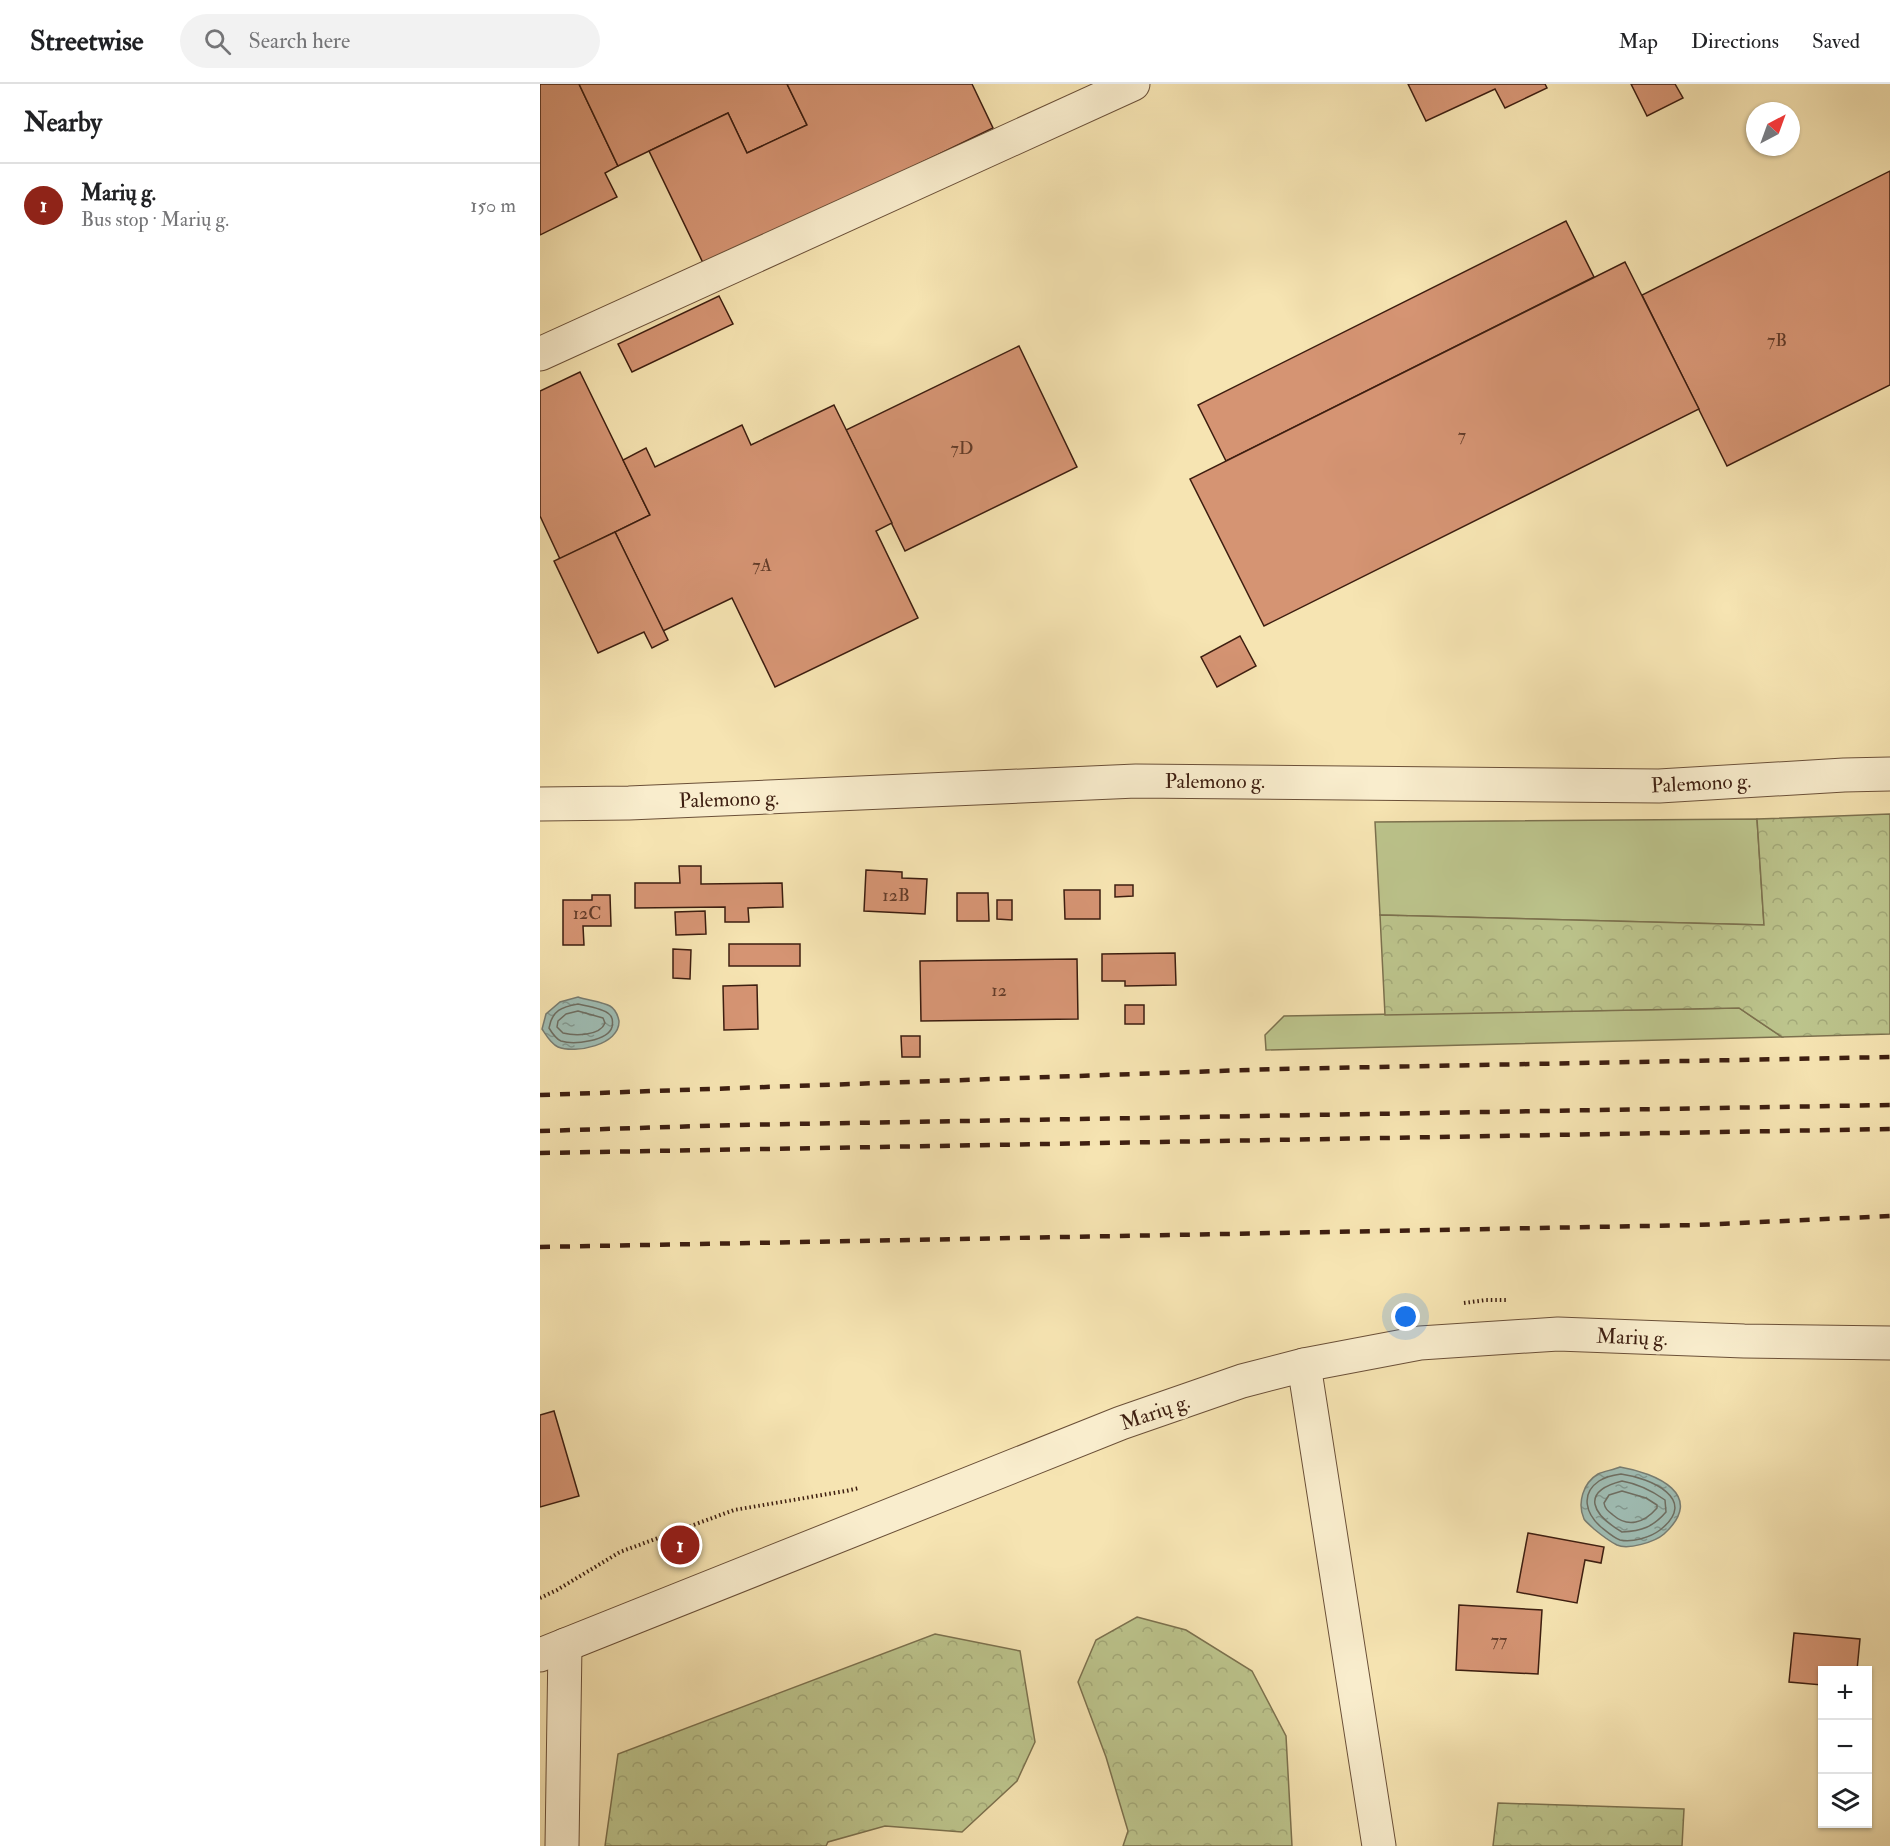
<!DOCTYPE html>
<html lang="en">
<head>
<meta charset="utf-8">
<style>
  :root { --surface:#fff; --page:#f2f2f2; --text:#202124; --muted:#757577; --line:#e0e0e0; --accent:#8f2418 }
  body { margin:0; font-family:"IM FELL Double Pica",serif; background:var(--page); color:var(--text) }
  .controls { position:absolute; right:18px; bottom:18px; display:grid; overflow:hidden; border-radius:0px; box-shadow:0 2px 4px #0004 }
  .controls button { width:54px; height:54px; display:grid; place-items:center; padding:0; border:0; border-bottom:2px solid var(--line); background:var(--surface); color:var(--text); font:30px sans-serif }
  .compass { position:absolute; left:1206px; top:18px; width:54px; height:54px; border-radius:50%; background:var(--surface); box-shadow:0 2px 4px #0004; rotate:41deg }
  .you { position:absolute; left:866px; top:1233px; width:21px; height:21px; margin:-15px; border:4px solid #fff; border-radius:50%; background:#1a73e8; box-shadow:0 0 0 9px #1a73e833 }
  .badge { display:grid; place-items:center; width:39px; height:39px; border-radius:50%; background:var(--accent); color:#fff; font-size:20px; font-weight:700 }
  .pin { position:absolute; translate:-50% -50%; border:3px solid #fff; box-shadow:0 2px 6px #0006 }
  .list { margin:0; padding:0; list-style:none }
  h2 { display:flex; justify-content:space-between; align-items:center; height:78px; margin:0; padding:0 24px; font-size:26px }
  h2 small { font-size:20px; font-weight:400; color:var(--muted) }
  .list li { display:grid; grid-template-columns:39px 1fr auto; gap:18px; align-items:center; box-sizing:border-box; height:84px; padding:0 24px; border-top:2px solid var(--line) }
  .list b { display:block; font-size:22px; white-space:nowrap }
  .list p { margin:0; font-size:20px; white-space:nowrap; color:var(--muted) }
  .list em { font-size:20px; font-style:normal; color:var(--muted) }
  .icon { flex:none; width:33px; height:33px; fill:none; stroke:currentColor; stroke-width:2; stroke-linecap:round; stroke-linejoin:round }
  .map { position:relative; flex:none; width:1350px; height:1762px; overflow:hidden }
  header { display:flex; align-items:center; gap:36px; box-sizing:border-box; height:84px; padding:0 30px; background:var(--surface); border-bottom:2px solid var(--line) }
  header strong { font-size:28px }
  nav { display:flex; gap:33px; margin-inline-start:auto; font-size:21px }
  .search { width:420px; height:54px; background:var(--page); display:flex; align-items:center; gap:15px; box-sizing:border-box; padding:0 21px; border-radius:33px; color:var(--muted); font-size:22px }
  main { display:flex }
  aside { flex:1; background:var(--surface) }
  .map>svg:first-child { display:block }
  .green { fill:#bcc48c; stroke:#7c714e; stroke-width:1.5 }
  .forest { fill:url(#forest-crowns); stroke:#7c714e; stroke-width:1.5 }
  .water { fill:url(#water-ripples); stroke:#787d72; stroke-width:1.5 }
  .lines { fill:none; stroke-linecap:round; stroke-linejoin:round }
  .shore { stroke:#6e6e62; stroke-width:1.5 }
  .building { fill:#d59473; stroke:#3d1e10; stroke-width:1.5 }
  .minor-casing { stroke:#6b5038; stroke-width:35 }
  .path { stroke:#3d1e10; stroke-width:4; stroke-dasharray:1.5 3; stroke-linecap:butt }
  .minor { stroke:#f9edcd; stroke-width:33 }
  .rail { stroke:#3d1e10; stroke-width:4.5; stroke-dasharray:10 10; stroke-linecap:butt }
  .labels { text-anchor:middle; stroke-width:6; stroke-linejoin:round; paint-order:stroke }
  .number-label { font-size:18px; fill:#633c29 }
  .street-label { font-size:21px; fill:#3d1e10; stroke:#f9edcd }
</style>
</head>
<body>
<header>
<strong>Streetwise</strong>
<div class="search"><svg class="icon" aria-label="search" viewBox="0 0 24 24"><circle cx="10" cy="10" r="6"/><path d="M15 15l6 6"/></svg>Search here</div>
<nav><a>Map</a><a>Directions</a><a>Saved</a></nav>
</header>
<main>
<aside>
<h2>Nearby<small></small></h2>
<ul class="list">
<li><span class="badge">1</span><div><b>Marių g.</b><p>Bus stop · Marių g.</p></div><em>150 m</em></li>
</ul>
</aside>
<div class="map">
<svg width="1350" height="1762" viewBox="0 0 1350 1762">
  <defs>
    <pattern id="forest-crowns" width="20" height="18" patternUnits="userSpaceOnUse" patternTransform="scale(1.5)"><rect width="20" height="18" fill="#bcc48c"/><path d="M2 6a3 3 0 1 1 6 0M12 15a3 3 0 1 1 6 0" fill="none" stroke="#a2a878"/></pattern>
    <pattern id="water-ripples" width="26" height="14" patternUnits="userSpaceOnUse" patternTransform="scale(1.5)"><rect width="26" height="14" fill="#9fbdb4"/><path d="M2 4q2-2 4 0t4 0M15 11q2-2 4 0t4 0" fill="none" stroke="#839991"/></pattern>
  </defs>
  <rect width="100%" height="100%" fill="#f6e4b2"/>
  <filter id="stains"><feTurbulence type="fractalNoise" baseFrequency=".00333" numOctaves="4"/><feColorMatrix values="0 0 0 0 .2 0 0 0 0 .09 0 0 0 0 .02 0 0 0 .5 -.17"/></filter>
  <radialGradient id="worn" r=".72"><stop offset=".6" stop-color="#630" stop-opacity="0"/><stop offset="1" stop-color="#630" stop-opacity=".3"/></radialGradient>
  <g class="green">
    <polygon points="1217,735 1224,841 840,831 835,738"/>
    <polygon points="1199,924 1242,953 726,966 725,951 744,932"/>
  </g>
  <g class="forest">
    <polygon points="1350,730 1350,950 1242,953 1199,924 845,931 840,831 1224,841 1217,735"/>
    <polygon points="597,1533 646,1546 712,1587 746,1652 752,1762 583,1762 588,1747 566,1673 538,1598 556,1556"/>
    <polygon points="395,1550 480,1567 495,1658 477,1697 422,1748 345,1742 288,1758 286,1762 65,1762 78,1670"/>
    <polygon points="958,1719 1144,1725 1142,1762 953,1762"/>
  </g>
  <g class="water">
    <path d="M38,913C47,916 63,918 70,922C75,925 78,932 79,937C80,961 35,970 18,963C11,960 6,951 2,945L6,930L20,918Z"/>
    <path d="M1080,1383C1116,1389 1167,1411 1124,1450C1115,1458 1088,1466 1077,1461C1069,1457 1060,1450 1054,1445C1051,1442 1046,1438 1044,1435C1037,1419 1043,1399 1058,1390C1064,1387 1073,1386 1080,1383Z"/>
  </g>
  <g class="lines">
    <g class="shore">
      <path d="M38,920C47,922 63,924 69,930C73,933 73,938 72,943C68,957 34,961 21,957C16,955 12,949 9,944C12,926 22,923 38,920Z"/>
      <path d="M38,927L63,934L65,939C60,952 35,952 23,949L17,943L18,937L26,930Z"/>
      <path d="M1081,1390C1110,1394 1160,1415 1120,1446C1111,1453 1092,1459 1080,1456C1074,1454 1066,1447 1061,1443C1046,1430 1040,1410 1059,1397C1065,1393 1074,1391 1081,1390Z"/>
      <path d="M1082,1397C1099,1400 1111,1406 1125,1416L1126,1428C1113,1443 1102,1447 1082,1448C1053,1431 1039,1408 1082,1397Z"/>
      <path d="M1082,1407L1106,1414L1117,1421V1424C1104,1439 1088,1444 1073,1431C1068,1427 1065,1425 1064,1419L1069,1411Z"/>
    </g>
  </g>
  <g class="building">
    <polygon points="0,0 39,0 78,82 65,89 77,113 0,151"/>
    <polygon points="39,0 247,0 267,41 207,69 188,29 78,82"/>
    <polygon points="247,0 432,0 453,44 165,183 109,67 188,29 207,69 267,41"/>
    <polygon points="868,0 1005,0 1007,4 965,24 955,5 886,37"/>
    <polygon points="1091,0 1135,0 1143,14 1107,32"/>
    <polygon points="1350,87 1350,301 1187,382 1102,211"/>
    <polygon points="1026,137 1054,193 686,377 658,321"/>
    <polygon points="1085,178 1159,325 724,542 650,395"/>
    <polygon points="179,212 193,240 92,288 78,260"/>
    <polygon points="479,262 537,383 365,467 306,346"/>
    <polygon points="40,288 110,431 20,475 0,432 0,307"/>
    <polygon points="294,321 352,439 336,447 378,534 235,603 192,514 123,547 75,448 110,431 83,376 106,364 115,383 202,341 211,361"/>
    <polygon points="75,448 128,556 112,564 104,548 58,569 14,477"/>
    <polygon points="700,552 716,582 677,603 661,573"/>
    <polygon points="139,782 161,782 161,800 242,799 243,823 208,824 209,838 185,838 185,823 95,824 95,799 140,799"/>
    <polygon points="326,786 362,788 362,794 387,795 385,830 324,827"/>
    <polygon points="575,801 593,801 593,812 575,813"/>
    <polygon points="524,806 560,806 560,835 525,835"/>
    <polygon points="417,809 448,809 449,837 417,837"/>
    <polygon points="52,811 70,811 71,842 43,842 44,861 23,861 23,816 52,816"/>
    <polygon points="457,816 472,816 472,836 457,835"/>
    <polygon points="165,827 166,850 136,851 135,828"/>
    <rect x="189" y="860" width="71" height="22"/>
    <polygon points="133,865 151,866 150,895 133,894"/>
    <polygon points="635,869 636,901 585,902 585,897 562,897 562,870"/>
    <polygon points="537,875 538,935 381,937 380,877"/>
    <polygon points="217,901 218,945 184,946 183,902"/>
    <rect x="585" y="921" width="19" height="19"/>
    <polygon points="361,952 380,952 380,973 362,973"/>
    <polygon points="14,1327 39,1412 0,1423 0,1331"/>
    <polygon points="988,1449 1064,1463 1061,1479 1045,1476 1037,1519 977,1508"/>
    <polygon points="919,1521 1002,1526 998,1590 916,1586"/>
    <polygon points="1254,1549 1320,1555 1317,1586 1282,1586 1282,1601 1249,1598"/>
  </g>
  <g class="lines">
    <defs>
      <g id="minor">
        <polyline points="0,270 593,0"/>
        <polyline points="0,720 89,719 596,697 1119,702 1304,691 1350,690"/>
        <polyline points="764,1281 839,1762"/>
        <polyline points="0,1571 581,1339 702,1297 764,1281 880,1259 1018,1250 1204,1257 1350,1259"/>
        <polyline points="22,1762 25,1561"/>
      </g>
    </defs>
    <use href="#minor" class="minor-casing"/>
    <g class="path">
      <polyline points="924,1219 946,1216 968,1216"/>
      <polyline points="0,1514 17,1506 80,1468 194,1426 306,1407 319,1404"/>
    </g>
    <use href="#minor" class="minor"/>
    <g class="rail">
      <polyline points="0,1011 735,985 1350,973"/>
      <polyline points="0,1047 194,1041 1350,1021"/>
      <polyline points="0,1069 1350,1045"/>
      <polyline points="0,1163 1157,1141 1350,1132"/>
    </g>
  </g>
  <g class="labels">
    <g class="number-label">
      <text x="1237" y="262">7B</text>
      <text x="922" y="357">7</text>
      <text x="422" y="370">7D</text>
      <text x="222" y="487">7A</text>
      <text x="356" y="817">12B</text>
      <text x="47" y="835">12C</text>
      <text x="459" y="912">12</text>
      <text x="959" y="1562">77</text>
    </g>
    <g class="street-label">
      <text x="675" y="704">Palemono g.</text>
      <text transform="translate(1161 699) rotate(-3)" y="7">Palemono g.</text>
      <text transform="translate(189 715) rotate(-2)" y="7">Palemono g.</text>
      <text transform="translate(1092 1253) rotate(2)" y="7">Marių g.</text>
      <text transform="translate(615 1328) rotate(-19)" y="7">Marių g.</text>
    </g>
  </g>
  <rect width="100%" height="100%" filter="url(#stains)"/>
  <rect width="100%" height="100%" fill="url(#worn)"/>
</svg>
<div class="controls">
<button>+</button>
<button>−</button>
<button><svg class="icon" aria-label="layers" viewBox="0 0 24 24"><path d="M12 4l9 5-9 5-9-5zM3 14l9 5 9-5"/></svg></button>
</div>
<svg class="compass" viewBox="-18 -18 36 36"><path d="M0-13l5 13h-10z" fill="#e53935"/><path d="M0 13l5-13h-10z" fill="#757577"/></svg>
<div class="you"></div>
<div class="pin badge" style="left:140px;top:1461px">1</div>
</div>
</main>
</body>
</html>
